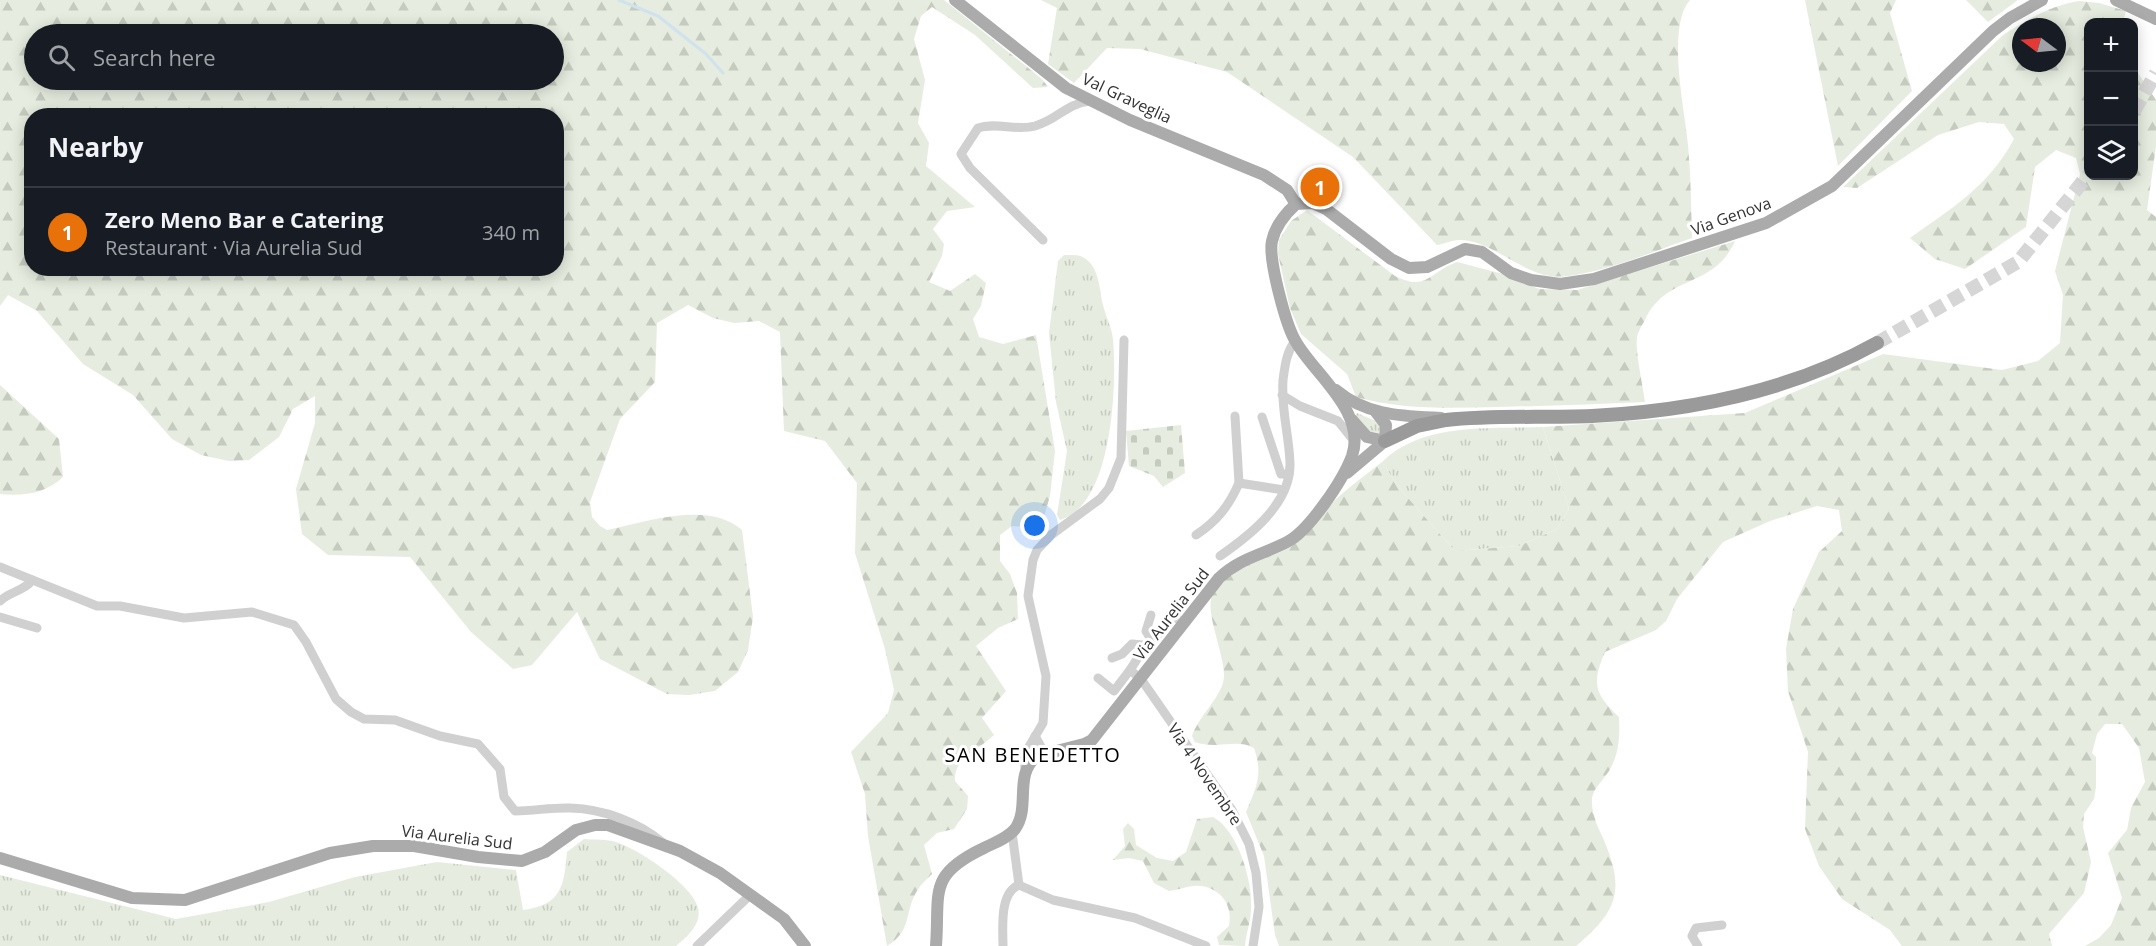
<!DOCTYPE html>
<html lang="en">
<head>
<meta charset="utf-8">
<style>
  :root { --surface:#171b24; --page:#20242c; --text:#f1f3f6; --muted:#9ea1a6; --line:#363941; --accent:#0b8043 }
  body { margin:0; font-family:"Open Sans",sans-serif; background:var(--page); color:var(--text) }
  .controls { position:absolute; right:18px; top:18px; display:grid; overflow:hidden; border-radius:12px; box-shadow:0 3px 15px #0003 }
  .controls button { width:54px; height:54px; display:grid; place-items:center; padding:0; border:0; border-bottom:2px solid var(--line); background:var(--surface); color:var(--text); font:30px sans-serif }
  .compass { position:absolute; left:2012px; top:18px; width:54px; height:54px; border-radius:50%; background:var(--surface); box-shadow:0 3px 15px #0003; rotate:286deg }
  .you { position:absolute; left:1035px; top:526px; width:21px; height:21px; margin:-15px; border:4px solid #fff; border-radius:50%; background:#1a73e8; box-shadow:0 0 0 9px #1a73e833 }
  .badge { display:grid; place-items:center; width:39px; height:39px; border-radius:50%; background:var(--accent); color:#fff; font-size:20px; font-weight:700 }
  .pin { position:absolute; translate:-50% -50%; border:3px solid #fff; box-shadow:0 2px 6px #0006 }
  .list { margin:0; padding:0; list-style:none }
  h2 { display:flex; justify-content:space-between; align-items:center; height:78px; margin:0; padding:0 24px; font-size:26px }
  h2 small { font-size:20px; font-weight:400; color:var(--muted) }
  .list li { display:grid; grid-template-columns:39px 1fr auto; gap:18px; align-items:center; box-sizing:border-box; height:90px; padding:0 24px; border-top:2px solid var(--line) }
  .list b { display:block; font-size:22px; white-space:nowrap }
  .list p { margin:0; font-size:20px; white-space:nowrap; color:var(--muted) }
  .list em { font-size:20px; font-style:normal; color:var(--muted) }
  .icon { flex:none; width:33px; height:33px; fill:none; stroke:currentColor; stroke-width:2; stroke-linecap:round; stroke-linejoin:round }
  .map { position:relative; flex:none; width:2156px; height:946px; overflow:hidden }
  .search { position:absolute; background:var(--surface); box-shadow:0 3px 15px #0003; left:24px; top:24px; width:540px; height:66px; display:flex; align-items:center; gap:15px; box-sizing:border-box; padding:0 21px; border-radius:33px; color:var(--muted); font-size:22px }
  .panel { position:absolute; background:var(--surface); box-shadow:0 3px 15px #0003; left:24px; top:108px; width:540px; height:168px; border-radius:24px }
  .map>svg:first-child { display:block }
  .grass { fill:url(#grass-tufts) }
  .forest { fill:url(#forest-firs); fill-rule:evenodd }
  .cemetery { fill:url(#cemetery-stones) }
  .lines { fill:none; stroke-linecap:round; stroke-linejoin:round }
  .stream { stroke:#cfe2ee; stroke-width:3 }
  .highway-tunnel { stroke:#d6d6d6; stroke-width:14; stroke-dasharray:14 7; stroke-linecap:butt }
  .minor { stroke:#d0d0d0; stroke-width:9 }
  .major { stroke:#ababab; stroke-width:12 }
  .highway { stroke:#9a9a9a; stroke-width:14 }
  .labels { text-anchor:middle; stroke-width:6; stroke-linejoin:round; paint-order:stroke }
  .street-label { font-size:16px; fill:#333; stroke:#fff }
  .quarter-label { font-size:20px; letter-spacing:1.5px; fill:#000; stroke:#fff }
</style>
</head>
<body>
<div class="map">
<svg width="2156" height="946" viewBox="0 0 2156 946">
  <defs>
    <pattern id="grass-tufts" width="24" height="20" patternUnits="userSpaceOnUse" patternTransform="scale(1.5)"><rect width="24" height="20" fill="#e6ecdf"/><path d="M3 7l-1-3M5 7V3M7 7l1-3M15 17l-1-3M17 17v-4M19 17l1-3" fill="none" stroke="#c6cbc0"/></pattern>
    <pattern id="forest-firs" width="22" height="20" patternUnits="userSpaceOnUse" patternTransform="scale(1.5)"><rect width="22" height="20" fill="#e6ecdf"/><path d="M5 1l3.5 6h-7zM16 11l3.5 6h-7z" fill="#c6cbc0"/></pattern>
    <pattern id="cemetery-stones" width="16" height="16" patternUnits="userSpaceOnUse" patternTransform="scale(1.5)"><rect width="16" height="16" fill="#e6ecdf"/><path d="M2 7V4a2 2 0 0 1 4 0v3zM10 15v-3a2 2 0 0 1 4 0v3z" fill="#c6cbc0"/></pattern>
  </defs>
  <rect width="100%" height="100%" fill="#fff"/>
  <g class="grass">
    <path d="M1064,255C1072,255 1080,254 1086,259C1100,270 1099,289 1103,305C1106,317 1112,328 1113,340C1117,384 1113,505 1060,520L1057,515L1067,451L1056,402L1049,333L1058,261Z"/>
    <polygon points="1357,413 1378,422 1382,434 1370,435 1355,416"/>
    <path d="M1543,427L1569,509L1557,529L1519,546L1455,551L1400,489L1382,462C1422,422 1490,429 1543,427Z"/>
    <path d="M584,839C594,840 607,839 616,842C638,849 693,885 698,908C702,924 687,937 676,946H0V875L176,919L269,902L355,877L437,862L516,870L523,910C561,905 564,887 567,852Z"/>
  </g>
  <g class="forest">
    <path d="M0,0H944L1042,79L1048,87L1033,88L975,35L932,7L921,16L914,39L925,80L918,123L929,143L926,166L975,207L947,211L933,229L944,244L942,256L929,282L950,291L975,274L986,283L981,306L973,319L979,337L1003,344L1036,335L1055,451L1050,496L1043,520L1026,527L1012,526L1000,535V561L1010,574L1017,593L1018,619L998,628L976,646L1006,691L982,718L994,735C978,751 954,756 955,781L968,796L967,809L954,829L937,833L924,845L932,874C928,878 922,883 919,888C903,910 914,930 887,946L868,836L865,794L851,752L888,713L894,690L885,649L855,553L857,483L825,441L784,431L780,332L759,321L734,323L713,318L688,305L657,323L655,382L620,419L590,502L592,517L600,526L607,530C647,522 707,500 742,530L753,617L748,650L738,672L715,691L689,695L667,694L600,659L577,612L532,665L513,669L471,632L410,557L328,555L302,534L296,489L315,423V396L293,409L279,437L249,460L229,461L201,455L172,439L133,395L83,364L37,311L8,295L0,306ZM34,34H554V80H34ZM32,116H556V268H32Z"/>
    <path d="M1041,0H1690C1666,27 1685,111 1688,145C1691,176 1691,207 1692,238C1657,250 1584,281 1550,276C1518,271 1491,240 1459,240C1452,240 1444,244 1437,245L1353,157L1227,72L1140,49L1107,48L1074,83L1048,64L1057,8Z"/>
    <polygon points="1805,0 1896,0 1890,13 1912,91 1838,166"/>
    <polygon points="1966,0 2018,0 1988,22"/>
    <path d="M2079,1L2099,3L2126,11L2123,22H2088V176H2134V67L2156,100V146L2147,210L2156,217V946H2085L2099,938L2111,925L2122,898L2108,853L2127,830L2131,808L2145,782L2139,748L2122,724H2105L2097,734L2092,753L2096,757V787L2094,799L2084,814L2083,827L2091,862L2084,893L2049,934L2052,946H1902L1890,930L1842,899L1819,866L1805,829L1808,752L1788,691L1786,649L1793,609L1819,552L1842,531L1839,510L1817,506L1770,521L1723,542L1677,599L1666,621L1656,630L1605,652C1591,684 1595,694 1619,717C1620,737 1619,754 1609,771C1604,779 1593,789 1592,798C1591,811 1597,826 1603,838C1625,889 1619,910 1576,946H1279L1275,935L1264,856L1246,812C1257,786 1263,775 1254,748C1236,738 1218,750 1195,742L1192,736C1199,715 1223,696 1224,677C1225,655 1205,613 1212,596C1227,563 1266,562 1292,546C1308,536 1313,521 1326,509C1343,491 1363,477 1382,462L1400,489L1455,551L1519,546L1557,529L1569,509L1543,427L1745,413L1883,354L2002,370L2038,361L2060,343L2063,295L2055,271L2080,174L2076,158L2056,150L2035,167L2026,227L1965,269L1935,259L1910,238C1952,208 1989,186 2014,139L2004,124L1979,122L1938,135L1857,188L1843,187L2003,35C2028,19 2050,6 2079,1ZM2021,27H2057V63H2021Z"/>
    <path d="M1307,210L1395,276C1427,292 1429,272 1457,262L1503,274L1539,289L1577,290L1735,241C1714,289 1666,274 1645,320C1642,325 1638,332 1637,337C1635,351 1643,386 1645,402C1596,404 1547,406 1498,407C1449,408 1403,410 1356,397L1347,374L1301,334L1290,308L1278,254L1279,240L1291,221Z"/>
    <path d="M0,385L59,439L63,477C45,494 24,496 0,494Z"/>
    <path d="M1213,817C1238,830 1253,882 1251,909C1251,921 1246,933 1245,946L1219,945L1217,937L1229,926C1234,903 1217,884 1193,886C1185,887 1177,890 1169,891L1154,883L1143,861L1129,858L1113,860L1125,846L1123,829L1128,823L1134,829L1136,845L1157,858L1173,861L1186,852L1197,819Z"/>
  </g>
  <polygon class="cemetery" points="1181,425 1185,473 1163,487 1154,476 1129,466 1126,431"/>
  <g class="lines">
    <polyline class="stream" points="619,0 658,16 706,54 723,73"/>
    <g class="highway-tunnel">
      <polyline points="2134,111 2156,73"/>
      <polyline points="1877,343 2018,262 2088,175"/>
    </g>
    <g class="minor">
      <path d="M1043,240L970,168L961,154L978,128C996,122 1016,131 1035,126C1059,119 1065,104 1090,101"/>
      <polyline points="1282,395 1300,406 1338,421 1354,441"/>
      <polyline points="1235,416 1239,483"/>
      <polyline points="1262,417 1281,474 1289,474"/>
      <path d="M1196,535C1217,521 1229,506 1239,483L1284,490"/>
      <path d="M1220,556C1249,536 1291,504 1290,463C1289,434 1281,411 1283,380C1285,366 1286,353 1295,341"/>
      <path d="M0,567L97,606H120L184,618L252,612L294,625L306,642L336,699L351,712L364,719L395,720L440,736L478,744L500,769L504,797L515,811C534,811 553,807 571,808C603,809 638,822 662,842"/>
      <path d="M0,601C9,592 26,590 32,580"/>
      <polyline points="1151,615 1146,631 1151,639 1154,639 1174,617 1185,623"/>
      <polyline points="0,617 37,628"/>
      <polyline points="1112,658 1122,654 1132,644 1142,645 1141,653 1130,670"/>
      <polyline points="1098,678 1114,691 1130,670 1141,679 1232,810 1249,844 1256,873 1259,907 1253,946"/>
      <polyline points="1035,736 1045,754"/>
      <polyline points="1025,770 1024,755 1043,723 1046,676 1028,596 1033,560 1037,550 1051,535 1100,499 1109,488 1121,458 1124,340"/>
      <polyline points="1012,832 1019,885"/>
      <polyline points="1019,885 1053,900 1135,918 1206,946"/>
      <polyline points="697,946 749,896"/>
      <path d="M1003,946C1003,928 999,893 1019,885"/>
      <polyline points="1698,946 1692,936 1696,928 1722,925"/>
    </g>
    <g class="major">
      <polyline points="955,0 1066,88 1130,120 1264,175 1287,190 1296,204"/>
      <polyline points="2116,0 2156,19"/>
      <path d="M1336,390C1367,416 1403,416 1441,418"/>
      <polyline points="1376,412 1386,425 1385,441"/>
      <polyline points="1352,420 1367,437 1385,441"/>
      <polyline points="1347,473 1385,441"/>
      <polyline points="0,858 132,898 185,900 330,853 373,846 414,846 478,857 522,861 545,852 576,830 595,825 608,825 680,851 720,873 784,919 805,946"/>
      <path d="M936,946C940,892 927,875 984,848C994,843 1008,838 1015,829C1031,807 1013,775 1037,756L1084,744L1092,740L1219,578C1240,558 1262,555 1287,542C1309,531 1343,480 1352,456C1367,412 1315,375 1296,342C1286,326 1268,259 1272,241C1275,227 1285,214 1296,204L1313,203L1326,209L1391,259L1409,268L1427,267L1465,249L1482,252L1511,273L1531,280L1560,284L1594,279L1766,223L1832,186L1993,31L2010,18L2042,0"/>
    </g>
    <path class="highway" d="M1385,441L1417,426L1446,420C1494,415 1543,418 1592,416C1691,411 1789,392 1877,343"/>
  </g>
  <g class="labels">
    <g class="street-label">
      <text transform="translate(1127 98) rotate(25)" y="6">Val Graveglia</text>
      <text transform="translate(1731 216) rotate(-20)" y="6">Via Genova</text>
      <text transform="translate(1171 614) rotate(-52)" y="6">Via Aurelia Sud</text>
      <text transform="translate(1205 774) rotate(56)" y="6">Via 4 Novembre</text>
      <text transform="translate(457 837) rotate(7)" y="6">Via Aurelia Sud</text>
    </g>
    <g class="quarter-label">
      <text x="1033" y="762">SAN BENEDETTO</text>
    </g>
  </g>
</svg>
<div class="controls">
<button>+</button>
<button>−</button>
<button><svg class="icon" aria-label="layers" viewBox="0 0 24 24"><path d="M12 4l9 5-9 5-9-5zM3 14l9 5 9-5"/></svg></button>
</div>
<svg class="compass" viewBox="-18 -18 36 36"><path d="M0-13l5 13h-10z" fill="#e53935"/><path d="M0 13l5-13h-10z" fill="#9ea1a6"/></svg>
<div class="you"></div>
<div class="pin badge" style="left:1320px;top:187px;background:#e8710a">1</div>
<div class="search"><svg class="icon" aria-label="search" viewBox="0 0 24 24"><circle cx="10" cy="10" r="6"/><path d="M15 15l6 6"/></svg>Search here</div>
<section class="panel">
<h2>Nearby<small></small></h2>
<ul class="list">
<li><span class="badge" style="background:#e8710a">1</span><div><b>Zero Meno Bar e Catering</b><p>Restaurant · Via Aurelia Sud</p></div><em>340 m</em></li>
</ul>
</section>
</div>
</body>
</html>
